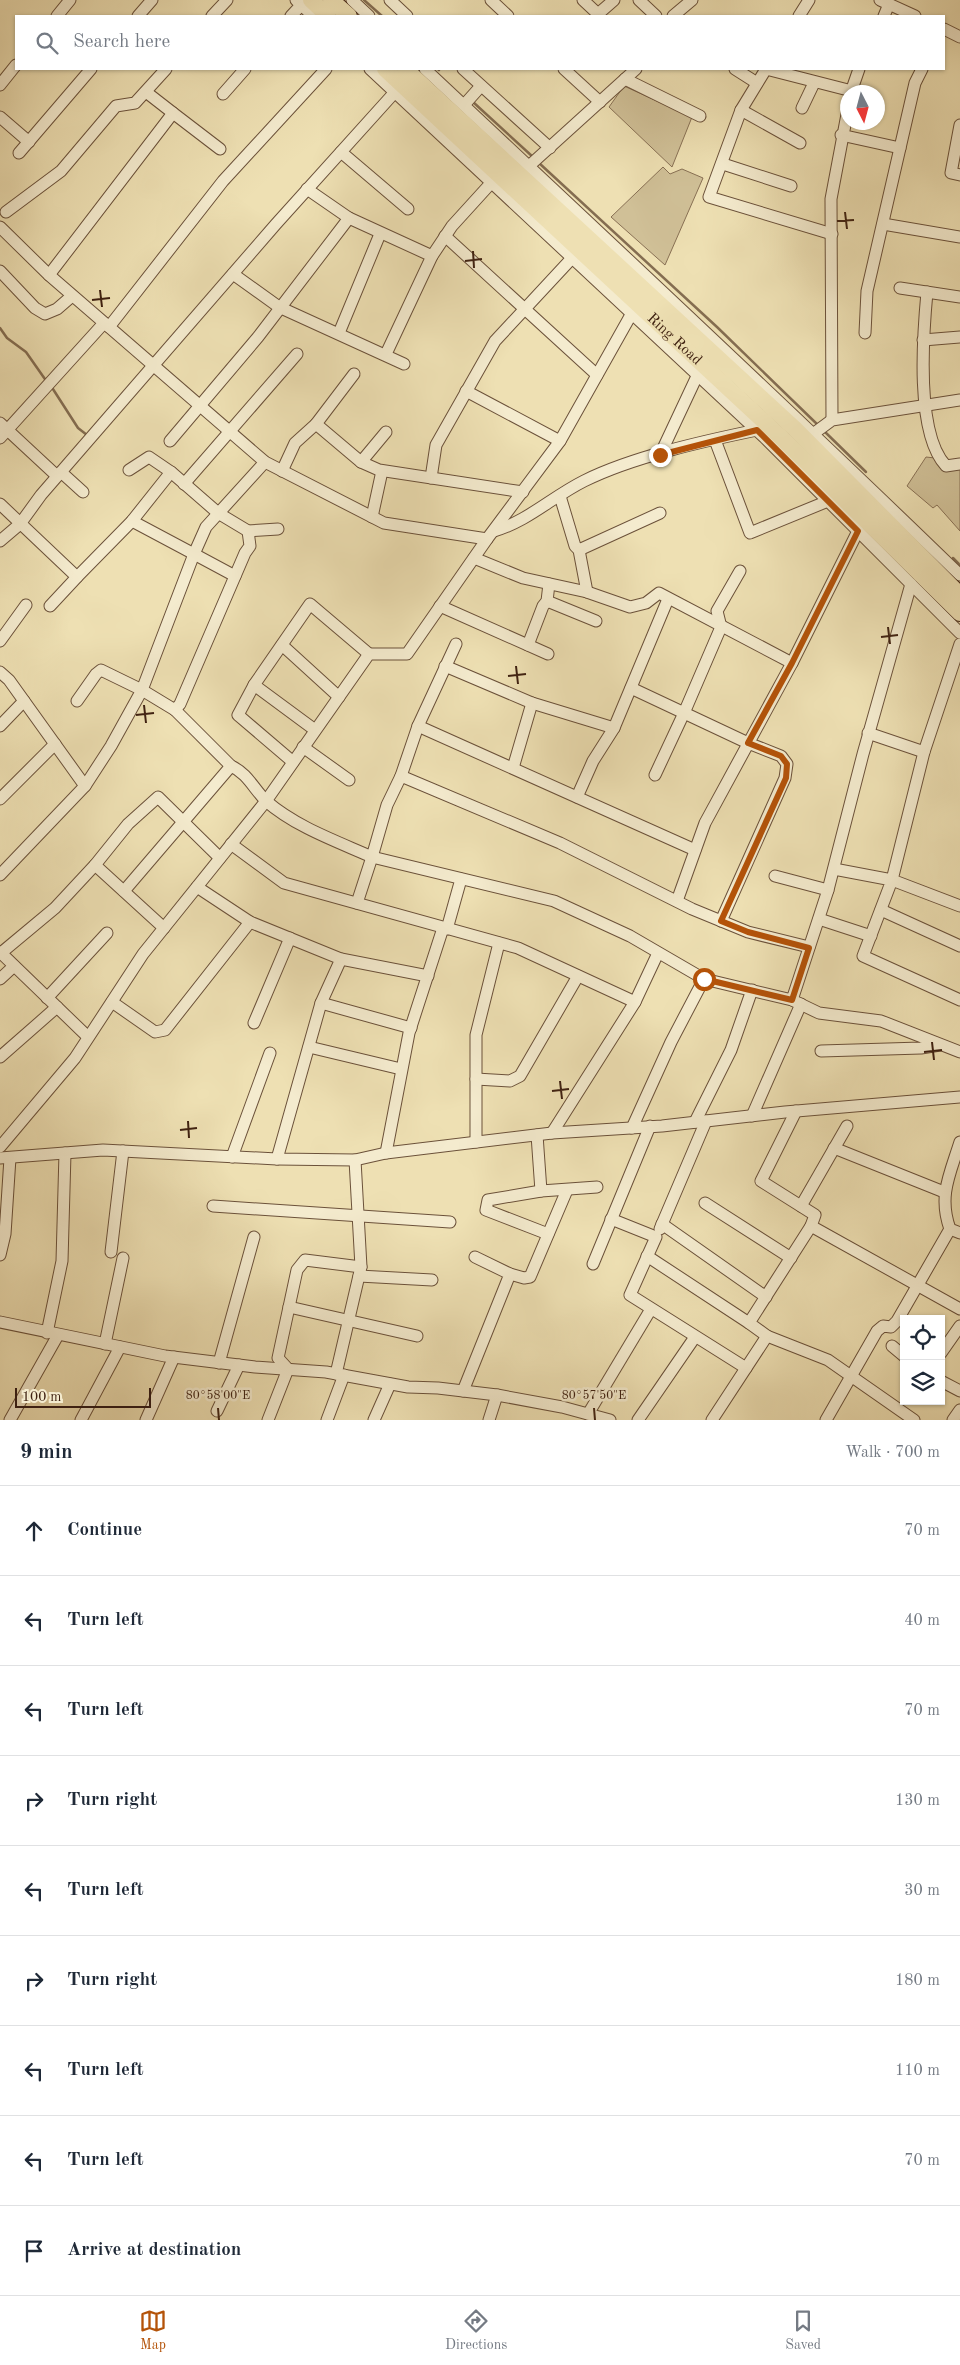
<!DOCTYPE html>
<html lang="en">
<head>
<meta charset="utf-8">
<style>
  :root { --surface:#fff; --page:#f6f6f7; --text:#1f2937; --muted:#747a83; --line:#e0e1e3; --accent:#b45309 }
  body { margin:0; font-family:"Old Standard TT",serif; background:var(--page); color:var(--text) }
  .controls { position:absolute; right:15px; bottom:15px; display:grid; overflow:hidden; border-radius:0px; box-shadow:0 1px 4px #0004 }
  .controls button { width:45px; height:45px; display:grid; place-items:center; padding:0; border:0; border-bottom:1px solid var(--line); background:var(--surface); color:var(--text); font:25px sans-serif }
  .compass { position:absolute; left:840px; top:85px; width:45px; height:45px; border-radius:50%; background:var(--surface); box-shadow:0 1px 4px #0004; rotate:174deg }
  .scale { position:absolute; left:15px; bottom:12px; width:136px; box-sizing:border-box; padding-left:5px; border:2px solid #3f2111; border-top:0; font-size:14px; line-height:18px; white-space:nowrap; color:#3f2111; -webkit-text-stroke:4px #f4ebce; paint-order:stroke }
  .stop { position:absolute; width:15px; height:15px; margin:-11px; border:4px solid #b45309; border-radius:50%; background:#fff }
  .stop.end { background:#b45309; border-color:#fff; box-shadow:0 1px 5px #0008 }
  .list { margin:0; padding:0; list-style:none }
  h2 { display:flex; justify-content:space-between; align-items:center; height:65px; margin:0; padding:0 20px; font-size:21px }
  h2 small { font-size:16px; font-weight:400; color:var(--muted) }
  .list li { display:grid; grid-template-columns:32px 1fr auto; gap:15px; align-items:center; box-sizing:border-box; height:90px; padding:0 20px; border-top:1px solid var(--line) }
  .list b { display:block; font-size:19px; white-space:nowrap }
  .list em { font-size:16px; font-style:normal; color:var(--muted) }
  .icon { flex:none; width:28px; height:28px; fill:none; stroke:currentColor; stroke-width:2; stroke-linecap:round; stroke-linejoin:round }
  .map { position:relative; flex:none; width:960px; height:1420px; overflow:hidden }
  .search { position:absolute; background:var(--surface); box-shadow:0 1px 4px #0004; left:15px; right:15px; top:15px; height:55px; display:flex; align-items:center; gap:12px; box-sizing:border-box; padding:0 18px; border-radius:0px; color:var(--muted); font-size:19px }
  .sheet { height:875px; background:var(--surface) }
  nav { display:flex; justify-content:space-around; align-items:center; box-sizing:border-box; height:70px; border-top:1px solid var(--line); background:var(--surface); font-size:14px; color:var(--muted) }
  nav a { display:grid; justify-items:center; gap:2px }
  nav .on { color:var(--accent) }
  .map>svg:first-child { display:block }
  .green { fill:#d0c097; stroke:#887054 }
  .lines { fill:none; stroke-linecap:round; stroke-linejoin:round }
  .stream { stroke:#846d51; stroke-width:2.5 }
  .minor-casing { stroke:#6b513a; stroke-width:13 }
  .highway-casing { stroke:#3f2111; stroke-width:18 }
  .minor { stroke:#f4ebce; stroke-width:11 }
  .highway { stroke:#eee0b3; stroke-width:16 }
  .route { stroke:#b45309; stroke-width:6 }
  .ticks { fill:none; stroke:#3f2111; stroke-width:2 }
  .labels { text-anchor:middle; stroke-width:5; stroke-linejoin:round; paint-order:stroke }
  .street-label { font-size:15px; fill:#3f2111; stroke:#f4ebce }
  .ticks-label { font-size:12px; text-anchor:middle; fill:#3f2111; stroke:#f4ebce; stroke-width:5; stroke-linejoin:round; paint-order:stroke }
</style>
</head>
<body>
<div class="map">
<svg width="960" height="1420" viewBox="0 0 960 1420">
  <rect width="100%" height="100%" fill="#eee0b3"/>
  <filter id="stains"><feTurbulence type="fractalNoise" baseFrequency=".004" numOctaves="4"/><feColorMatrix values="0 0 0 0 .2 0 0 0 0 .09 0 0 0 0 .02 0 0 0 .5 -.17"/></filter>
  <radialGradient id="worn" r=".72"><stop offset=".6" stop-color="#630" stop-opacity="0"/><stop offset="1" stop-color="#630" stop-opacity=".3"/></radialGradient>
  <g class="green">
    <polygon points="624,86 692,117 672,167 609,107"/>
    <polygon points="663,167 670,174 682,169 703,178 665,265 611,217"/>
    <polygon points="926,457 935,458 960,468 960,531 937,505 933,508 907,486"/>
  </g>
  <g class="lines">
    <g class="stream">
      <polyline points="364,0 382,16"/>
      <polyline points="438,69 439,70"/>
      <polyline points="473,102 533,157"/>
      <polyline points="539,163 717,327 819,426"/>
      <polyline points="0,328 7,338 26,352 47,382"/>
      <polyline points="51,386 78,428 87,435"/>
      <polyline points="823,430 866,472"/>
      <polyline points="953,558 960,565"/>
    </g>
    <defs>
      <g id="minor">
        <polyline points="296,0 313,16"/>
        <polyline points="352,0 369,16"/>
        <polyline points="390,0 407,16"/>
        <polyline points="491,0 508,16"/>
        <polyline points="583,0 598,14 614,0"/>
        <polyline points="639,0 656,16"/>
        <polyline points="880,0 915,16"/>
        <polyline points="57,16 70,0"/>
        <polyline points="138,16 152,0"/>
        <polyline points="212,16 227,0"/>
        <polyline points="291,16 305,1"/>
        <polyline points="673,16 692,0"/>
        <polyline points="799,16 809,0"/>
        <polyline points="884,16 889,4"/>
        <polyline points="944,29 960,37"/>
        <polyline points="370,69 765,438 960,633"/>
        <path d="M425,69C604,237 784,404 960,575"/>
        <polyline points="463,69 550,148"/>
        <polyline points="564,69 600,102"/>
        <polyline points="735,69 757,83"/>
        <polyline points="766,69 741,110 709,197 832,234"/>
        <polyline points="766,69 852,91"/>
        <polyline points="625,79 700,116"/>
        <polyline points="0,85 16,65"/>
        <polyline points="146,92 173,113"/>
        <polyline points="851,92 859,69"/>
        <polyline points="223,94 245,69"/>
        <polyline points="464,105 481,86"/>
        <polyline points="802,108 814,83"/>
        <polyline points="741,110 800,143"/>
        <polyline points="0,117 29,142"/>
        <polyline points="960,125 951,173 960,175"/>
        <polyline points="841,135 900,148"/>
        <polyline points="341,152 408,209"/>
        <polyline points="19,153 91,69"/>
        <polyline points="723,164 791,186"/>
        <polyline points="529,166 636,69"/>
        <polyline points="307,189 349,218 432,256"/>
        <polyline points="6,212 61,171 116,106 135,103 166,69"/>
        <polyline points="883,224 960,237"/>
        <polyline points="0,227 49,275 265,462 384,523 487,539 560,441 632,313"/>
        <polyline points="445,236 597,375"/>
        <polyline points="0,271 35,308 45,314 57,309 72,296"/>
        <polyline points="233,274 279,307 404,364"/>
        <polyline points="49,275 173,113 220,149"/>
        <polyline points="900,288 960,297"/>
        <path d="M927,292C923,335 915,433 946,466L960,464"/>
        <polyline points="109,327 223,181 326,69"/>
        <polyline points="339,333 380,234"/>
        <polyline points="865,333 867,291 915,83 922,69"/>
        <polyline points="923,340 960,337"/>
        <polyline points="386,354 432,256 452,226 492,182"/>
        <polyline points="466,391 560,441"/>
        <polyline points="832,420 831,199 848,109"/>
        <polyline points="0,423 57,476"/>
        <polyline points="316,424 354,374"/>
        <polyline points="813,434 832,420 960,400"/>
        <polyline points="0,438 104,323"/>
        <polyline points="715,440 750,533 828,501"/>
        <polyline points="170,441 258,337 349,218"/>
        <polyline points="660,455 698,374"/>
        <polyline points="361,462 386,432"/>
        <polyline points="282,471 295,443 316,424 361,462 379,470 523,492"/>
        <polyline points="61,472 83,492"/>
        <polyline points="171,472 218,513 248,531 278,529"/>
        <polyline points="431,478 436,445 495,341 573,257"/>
        <polyline points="184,484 297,354"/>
        <polyline points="560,496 575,546 579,550 587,592"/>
        <polyline points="0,504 77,577 132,521 171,472 149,457 129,470"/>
        <polyline points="372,517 382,471"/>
        <path d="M494,531C528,521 552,497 584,481C632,457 704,441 757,430"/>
        <polyline points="0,541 20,524 41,495 276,224 395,92"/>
        <polyline points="579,550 660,513"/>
        <polyline points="474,558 523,578 587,592 630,607 646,603 659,593 792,663"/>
        <polyline points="235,576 194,554 206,527 265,462"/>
        <polyline points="547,601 596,621"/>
        <polyline points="50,606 77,577"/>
        <polyline points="440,606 548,654"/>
        <polyline points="0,641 26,605"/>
        <polyline points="960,644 924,752 892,880 960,906"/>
        <polyline points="282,645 339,697"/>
        <polyline points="528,645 543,606 547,601 549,584"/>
        <polyline points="445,666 532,703 614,728"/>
        <polyline points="0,672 9,680 85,786 0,875"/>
        <polyline points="254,685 315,730"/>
        <polyline points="631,688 748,743 781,756 787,764 785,778 721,921"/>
        <polyline points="77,701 96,674 101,670 142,690 175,710 180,704 245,553 250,546 248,531"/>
        <polyline points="175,710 231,766"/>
        <polyline points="0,726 24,701"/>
        <polyline points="418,726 695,850"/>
        <polyline points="868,733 924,752"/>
        <polyline points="303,747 349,780"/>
        <polyline points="293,762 238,715 254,685 310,604 369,654"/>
        <polyline points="513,768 532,703"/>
        <polyline points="655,775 684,713 721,627 717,611 740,571"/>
        <polyline points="401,776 418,726 456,644"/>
        <polyline points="85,786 111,746 142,690 194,554 132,521"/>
        <polyline points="577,797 593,761 614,728 668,599"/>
        <polyline points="0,799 55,744"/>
        <polyline points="231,844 284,883 518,948 635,1002"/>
        <polyline points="95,865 128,824 158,797 220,858"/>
        <polyline points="834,869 892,880 863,956 960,1000"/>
        <polyline points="775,876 828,890"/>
        <polyline points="197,887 250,922 341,959 428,976"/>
        <path d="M124,891L231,766C247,773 254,789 266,801C296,827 336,841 372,857L387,805L401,776L560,843L692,909L748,932L809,947"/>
        <polyline points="677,901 705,823 792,663 858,531 856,526"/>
        <polyline points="357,903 372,857 554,901 630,936 704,979"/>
        <polyline points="881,910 960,946"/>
        <polyline points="819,919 871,936"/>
        <polyline points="447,929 461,879"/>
        <polyline points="0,952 88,1037"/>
        <polyline points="1,953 55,908 95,865 164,928"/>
        <polyline points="0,979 14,966"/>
        <polyline points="47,998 107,933"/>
        <polyline points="792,1000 819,1013 881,1021 960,1052"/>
        <polyline points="112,1002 155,1032 165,1030 250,922"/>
        <polyline points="321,1003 411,1028"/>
        <polyline points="254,1023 290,938"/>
        <polyline points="309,1047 401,1069"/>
        <polyline points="821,1051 921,1048 940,1045"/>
        <polyline points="0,1057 57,1007"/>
        <polyline points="476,1079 510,1081 520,1076 578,976"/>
        <polyline points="796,1111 761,1181 815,1215 811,1226"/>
        <polyline points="752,1116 801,1004"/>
        <polyline points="695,1122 731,1050 752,990"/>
        <polyline points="632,1128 671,1042 704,979 792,1000 828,890 863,754 911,584"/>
        <polyline points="552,1133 635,1002 658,953"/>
        <polyline points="537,1135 541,1191 597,1187"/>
        <polyline points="476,1142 476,1035 499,943"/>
        <path d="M960,1142C950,1174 938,1196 950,1229L960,1233"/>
        <polyline points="0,1147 75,1058 143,954 266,801 369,654 407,654 487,539"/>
        <polyline points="834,1148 944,1192"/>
        <polyline points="386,1153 409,1033 443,928"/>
        <polyline points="232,1157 270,1053"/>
        <polyline points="0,1158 103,1150 277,1159 355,1160 386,1153 552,1133 662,1126 785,1112 960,1097"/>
        <polyline points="277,1159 321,1003 341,959"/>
        <polyline points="541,1191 488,1200 486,1210 548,1234"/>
        <polyline points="705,1203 791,1258"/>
        <polyline points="213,1206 450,1222"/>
        <polyline points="801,1206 847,1126"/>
        <polyline points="611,1219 656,1237 630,1295 746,1368"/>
        <polyline points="662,1224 766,1297"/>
        <polyline points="660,1229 706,1121"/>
        <polyline points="111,1252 123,1151"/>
        <polyline points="0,1255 5,1234 10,1158"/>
        <polyline points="647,1256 749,1323"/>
        <polyline points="593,1264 650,1126"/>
        <polyline points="510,1274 524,1278 530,1277 567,1190"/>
        <polyline points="359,1276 432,1280"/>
        <polyline points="289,1307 417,1336"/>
        <polyline points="0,1322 165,1356 255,1367 326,1372 408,1387 438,1388 497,1395 562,1407 610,1420"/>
        <polyline points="47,1333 62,1261 65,1153"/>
        <polyline points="767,1336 828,1360 914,1420"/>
        <polyline points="105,1344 123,1258"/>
        <polyline points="892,1346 904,1356"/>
        <polyline points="941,1353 960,1326"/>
        <polyline points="219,1363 254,1237"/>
        <polyline points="336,1374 361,1267 355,1160"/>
        <polyline points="941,1381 960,1391"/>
        <polyline points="463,1391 510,1274 475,1257"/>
        <polyline points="217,1411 239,1365"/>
        <polyline points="588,1414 651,1309"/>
        <polyline points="10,1420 58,1335"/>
        <polyline points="81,1420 120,1347"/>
        <polyline points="146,1420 174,1357"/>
        <polyline points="268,1420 288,1369 278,1358 297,1270 305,1260 361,1267"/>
        <polyline points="327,1420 344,1375"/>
        <polyline points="374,1420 390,1384"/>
        <polyline points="489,1420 497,1395"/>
        <polyline points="638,1420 695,1337"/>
        <polyline points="712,1420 767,1336 749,1323 811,1226 960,1309"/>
        <polyline points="826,1420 877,1331 883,1326 891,1327 897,1321 950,1229"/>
        <polyline points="953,1420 960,1410"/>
      </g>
      <g id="highway">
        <polyline points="311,0 328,16"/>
        <polyline points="331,0 349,16"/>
        <path id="s1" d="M385,69L784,440L960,613"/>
        <polyline points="405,69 795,429 960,595"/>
      </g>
    </defs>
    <use href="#minor" class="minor-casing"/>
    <use href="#highway" class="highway-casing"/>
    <use href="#minor" class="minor"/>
    <use href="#highway" class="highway"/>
  </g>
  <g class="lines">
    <polyline class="route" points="660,455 757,430 858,531 792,663 748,743 781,756 787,764 786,778 721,921 748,932 809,948 792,1000 704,979"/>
  </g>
  <path class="ticks" d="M845,212L847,229M837,221L854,220M473,251L474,268M465,261L482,259M100,290L102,307M92,300L110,298M888,627L890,644M881,637L898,635M516,666L518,684M508,676L526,674M144,705L146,723M136,715L154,713M932,1042L934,1060M924,1052L942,1050M560,1081L562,1099M552,1091L569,1089M188,1121L189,1138M180,1130L197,1128M218,1408L219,1420M594,1408L595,1420"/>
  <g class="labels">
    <g class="street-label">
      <text dy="5" stroke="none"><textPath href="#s1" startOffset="396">Ring Road</textPath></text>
    </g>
  </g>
  <g class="ticks-label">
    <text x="218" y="1399">80°58'00"E</text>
    <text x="594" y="1399">80°57'50"E</text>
  </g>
  <rect width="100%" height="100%" filter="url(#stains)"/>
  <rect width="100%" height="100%" fill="url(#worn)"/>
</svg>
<div class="controls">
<button><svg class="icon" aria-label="locate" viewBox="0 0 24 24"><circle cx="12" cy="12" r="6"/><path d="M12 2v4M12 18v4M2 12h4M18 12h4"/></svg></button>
<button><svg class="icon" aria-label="layers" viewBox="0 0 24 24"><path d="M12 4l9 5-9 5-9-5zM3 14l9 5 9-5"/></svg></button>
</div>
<svg class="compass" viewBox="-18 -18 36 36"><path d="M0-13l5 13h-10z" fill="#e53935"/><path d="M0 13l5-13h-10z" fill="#747a83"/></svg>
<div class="scale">100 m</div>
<div class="stop" style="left:704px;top:979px"></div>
<div class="stop end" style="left:660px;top:455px"></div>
<div class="search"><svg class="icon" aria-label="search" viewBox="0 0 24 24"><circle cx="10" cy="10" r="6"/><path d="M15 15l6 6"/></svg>Search here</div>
</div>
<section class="sheet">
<h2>9 min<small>Walk · 700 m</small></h2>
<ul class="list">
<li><svg class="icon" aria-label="ahead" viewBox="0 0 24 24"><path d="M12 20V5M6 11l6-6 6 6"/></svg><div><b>Continue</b></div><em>70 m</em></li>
<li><svg class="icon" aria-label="left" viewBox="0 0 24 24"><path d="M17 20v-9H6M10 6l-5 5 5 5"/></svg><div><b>Turn left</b></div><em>40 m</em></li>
<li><svg class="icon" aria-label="left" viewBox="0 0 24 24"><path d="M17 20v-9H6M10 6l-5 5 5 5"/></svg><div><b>Turn left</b></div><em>70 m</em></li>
<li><svg class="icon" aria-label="right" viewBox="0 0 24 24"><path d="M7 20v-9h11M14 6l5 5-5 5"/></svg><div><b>Turn right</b></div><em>130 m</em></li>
<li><svg class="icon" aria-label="left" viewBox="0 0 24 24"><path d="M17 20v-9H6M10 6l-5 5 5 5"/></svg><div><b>Turn left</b></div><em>30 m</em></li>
<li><svg class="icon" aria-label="right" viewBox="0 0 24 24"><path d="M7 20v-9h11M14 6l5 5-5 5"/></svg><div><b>Turn right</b></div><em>180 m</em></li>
<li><svg class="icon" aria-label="left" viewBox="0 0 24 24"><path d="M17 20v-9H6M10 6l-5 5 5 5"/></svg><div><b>Turn left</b></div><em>110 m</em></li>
<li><svg class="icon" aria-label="left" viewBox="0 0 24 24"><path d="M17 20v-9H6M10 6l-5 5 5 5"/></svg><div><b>Turn left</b></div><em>70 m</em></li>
<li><svg class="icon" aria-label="arrive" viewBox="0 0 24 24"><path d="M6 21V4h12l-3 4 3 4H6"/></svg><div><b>Arrive at destination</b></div></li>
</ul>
</section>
<nav>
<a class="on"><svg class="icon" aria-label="map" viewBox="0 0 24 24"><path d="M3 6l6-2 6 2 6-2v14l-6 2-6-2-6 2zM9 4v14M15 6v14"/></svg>Map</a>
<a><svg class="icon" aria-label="directions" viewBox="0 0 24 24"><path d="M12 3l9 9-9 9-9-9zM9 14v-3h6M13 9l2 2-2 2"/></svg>Directions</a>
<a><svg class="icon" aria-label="saved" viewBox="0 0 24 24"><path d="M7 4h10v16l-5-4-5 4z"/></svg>Saved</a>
</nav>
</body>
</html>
